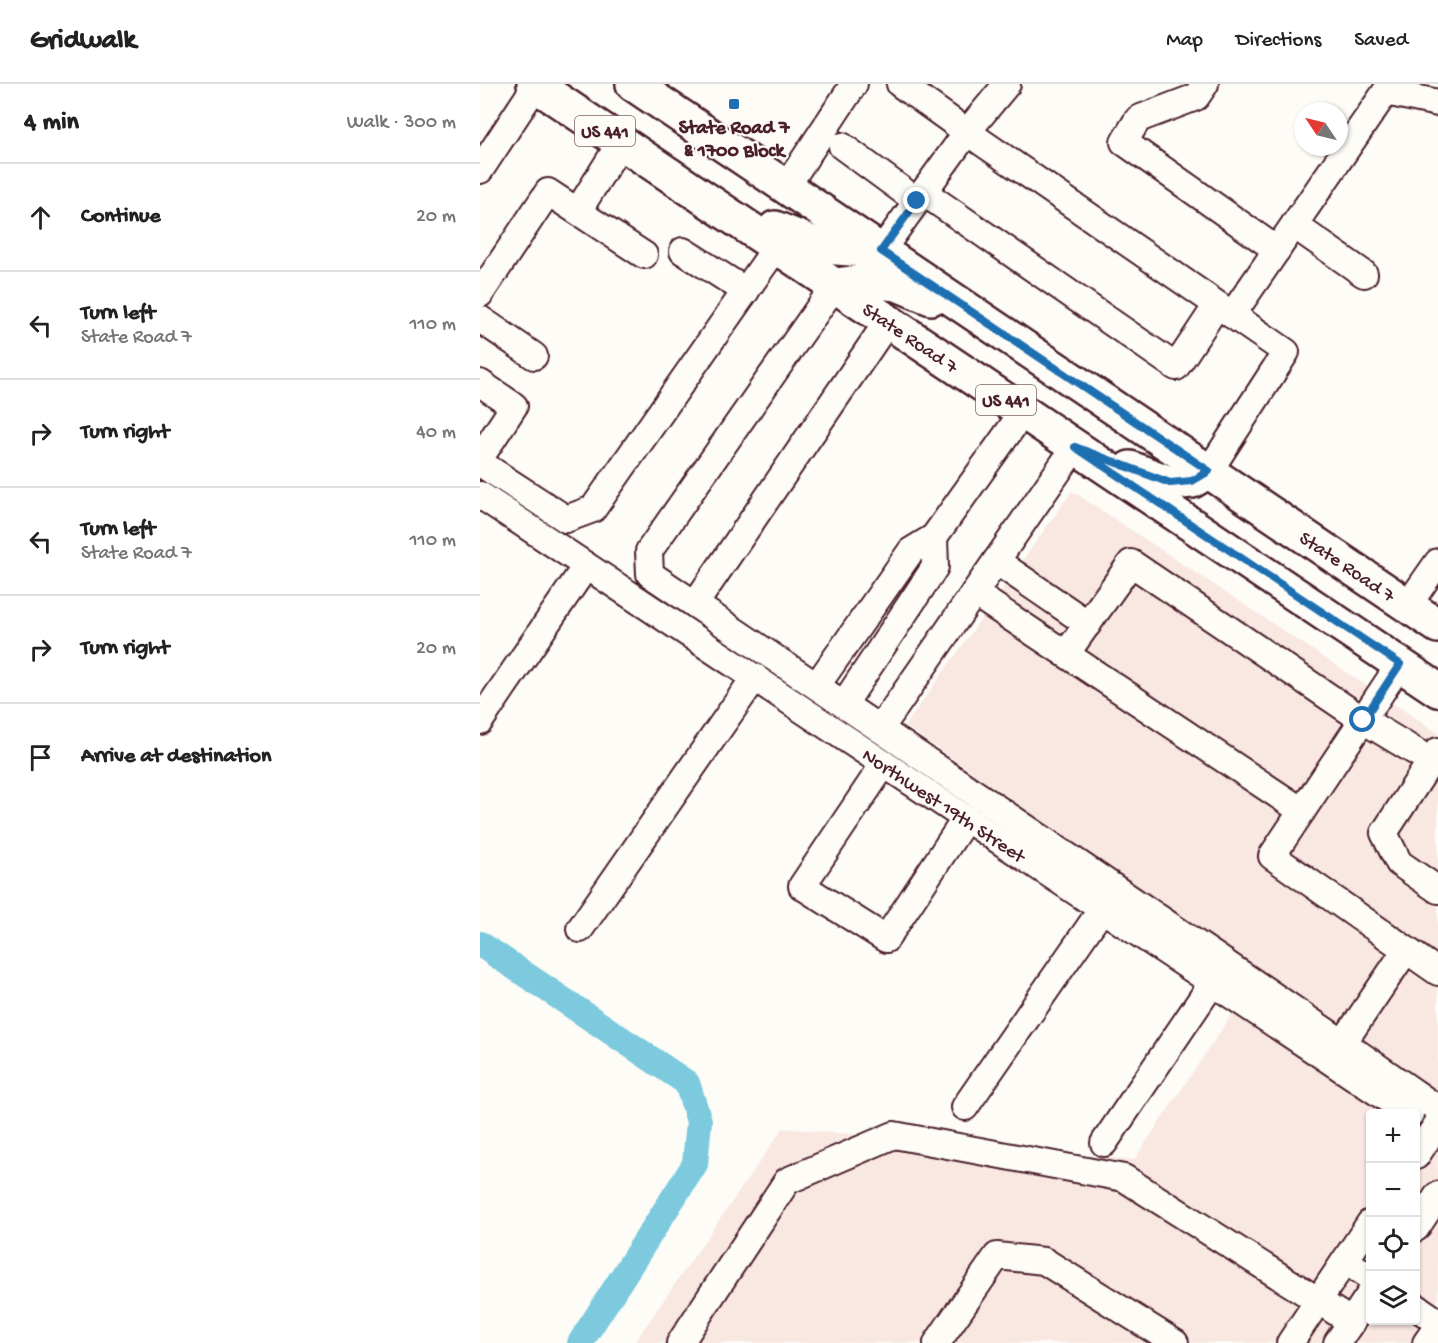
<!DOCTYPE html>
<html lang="en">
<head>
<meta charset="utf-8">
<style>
  :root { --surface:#fff; --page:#f2f2f2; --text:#222; --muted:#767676; --line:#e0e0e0 }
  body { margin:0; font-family:"Gochi Hand",sans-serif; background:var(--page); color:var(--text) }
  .controls { position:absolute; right:18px; bottom:18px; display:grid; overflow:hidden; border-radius:6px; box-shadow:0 2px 4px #0004 }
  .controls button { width:54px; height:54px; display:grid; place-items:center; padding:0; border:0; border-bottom:2px solid var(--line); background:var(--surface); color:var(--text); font:30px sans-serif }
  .compass { position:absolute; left:814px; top:18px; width:54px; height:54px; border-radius:50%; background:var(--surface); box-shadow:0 2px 4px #0004; rotate:305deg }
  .stop { position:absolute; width:18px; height:18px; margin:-14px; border:4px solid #1f6fb2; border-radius:50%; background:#fff }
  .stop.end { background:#1f6fb2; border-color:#fff; box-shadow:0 2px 6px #0008 }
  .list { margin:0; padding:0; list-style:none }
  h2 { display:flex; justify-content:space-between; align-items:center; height:78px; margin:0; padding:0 24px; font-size:26px }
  h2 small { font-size:20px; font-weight:400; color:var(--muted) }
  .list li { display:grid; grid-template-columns:39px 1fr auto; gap:18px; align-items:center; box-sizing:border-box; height:108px; padding:0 24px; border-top:2px solid var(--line) }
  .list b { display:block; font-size:22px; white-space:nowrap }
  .list p { margin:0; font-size:20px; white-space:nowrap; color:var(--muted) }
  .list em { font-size:20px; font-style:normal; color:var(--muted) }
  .icon { flex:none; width:33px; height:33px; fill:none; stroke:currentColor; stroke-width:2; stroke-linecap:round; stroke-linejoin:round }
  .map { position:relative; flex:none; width:958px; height:1259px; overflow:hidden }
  header { display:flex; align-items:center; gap:36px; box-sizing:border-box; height:84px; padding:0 30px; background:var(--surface); border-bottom:2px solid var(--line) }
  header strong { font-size:28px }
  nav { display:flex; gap:33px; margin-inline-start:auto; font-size:21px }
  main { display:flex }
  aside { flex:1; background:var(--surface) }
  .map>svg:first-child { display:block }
  .built { fill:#f9e7e1; fill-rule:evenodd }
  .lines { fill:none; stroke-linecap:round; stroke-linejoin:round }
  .canal { stroke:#7dc9dd; stroke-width:26 }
  .minor-casing { stroke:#4a1f2b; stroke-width:30 }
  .major-casing { stroke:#4a1f2b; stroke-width:38 }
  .minor { stroke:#fdfcf7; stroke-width:26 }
  .major { stroke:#fdfcf7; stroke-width:33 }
  .route { stroke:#1f6fb2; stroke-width:8 }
  .poi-dot { fill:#1f6fb2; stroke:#fdfcf7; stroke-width:2 }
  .labels { text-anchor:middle; stroke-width:4.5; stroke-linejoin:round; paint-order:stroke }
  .shield { fill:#fdfcf7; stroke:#806168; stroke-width:1.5 }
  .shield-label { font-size:18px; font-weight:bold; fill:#4a1f2b }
  .poi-label { font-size:20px; font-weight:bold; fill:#4a1f2b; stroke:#fdfcf7 }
  .street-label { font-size:20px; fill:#4a1f2b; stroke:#fdfcf7 }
</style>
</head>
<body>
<header>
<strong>Gridwalk</strong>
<nav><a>Map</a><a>Directions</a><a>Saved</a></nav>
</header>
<main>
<aside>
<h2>4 min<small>Walk · 300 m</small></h2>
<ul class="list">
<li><svg class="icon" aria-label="ahead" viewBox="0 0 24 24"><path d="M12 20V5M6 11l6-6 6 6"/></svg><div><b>Continue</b></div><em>20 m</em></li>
<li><svg class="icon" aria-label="left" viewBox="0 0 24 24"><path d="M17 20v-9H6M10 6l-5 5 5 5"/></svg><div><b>Turn left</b><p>State Road 7</p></div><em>110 m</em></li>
<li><svg class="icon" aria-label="right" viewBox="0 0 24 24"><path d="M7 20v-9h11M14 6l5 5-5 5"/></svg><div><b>Turn right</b></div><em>40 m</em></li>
<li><svg class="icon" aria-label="left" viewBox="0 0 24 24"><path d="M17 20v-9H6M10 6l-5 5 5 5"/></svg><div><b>Turn left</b><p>State Road 7</p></div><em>110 m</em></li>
<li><svg class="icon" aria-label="right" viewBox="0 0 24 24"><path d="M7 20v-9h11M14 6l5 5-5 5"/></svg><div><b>Turn right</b></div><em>20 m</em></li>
<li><svg class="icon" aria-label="arrive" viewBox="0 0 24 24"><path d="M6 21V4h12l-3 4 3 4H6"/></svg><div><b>Arrive at destination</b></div></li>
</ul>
</aside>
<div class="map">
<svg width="958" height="1259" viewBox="0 0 958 1259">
  <rect width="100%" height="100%" fill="#fdfcf7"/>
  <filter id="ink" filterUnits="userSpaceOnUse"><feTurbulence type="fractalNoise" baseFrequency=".0167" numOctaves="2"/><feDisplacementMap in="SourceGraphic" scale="12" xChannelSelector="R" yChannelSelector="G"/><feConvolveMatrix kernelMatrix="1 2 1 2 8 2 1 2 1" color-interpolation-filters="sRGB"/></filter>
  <g filter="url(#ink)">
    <path class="built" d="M592,407L958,649V1259H154L303,1044L654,1076L781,887L425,642ZM890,1030H936V1236H890Z"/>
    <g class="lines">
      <polyline class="canal" points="0,860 207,999 219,1037 215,1080 100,1259"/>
      <defs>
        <g id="minor">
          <polyline points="420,0 487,48 527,0"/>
          <polyline points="725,0 716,13 658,35 644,58 797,166"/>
          <polyline points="906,8 958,19"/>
          <polyline points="362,62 437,117"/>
          <polyline points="0,86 56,1"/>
          <polyline points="306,103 374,0"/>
          <polyline points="443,108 696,283 737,221"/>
          <polyline points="98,127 141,58"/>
          <polyline points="814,141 884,190"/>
          <polyline points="203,167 266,207"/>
          <polyline points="401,167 487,48 806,268 729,387"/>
          <polyline points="355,201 169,467 170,490 400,645"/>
          <polyline points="0,210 68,108 164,171"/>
          <polyline points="752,231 911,0"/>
          <polyline points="0,235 54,272"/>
          <polyline points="0,299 34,322 0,374"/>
          <polyline points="595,363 400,645 863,959"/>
          <polyline points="0,379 86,435 113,425 297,162"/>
          <path id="s1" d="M0,411L930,1030"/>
          <polyline points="516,477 608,540"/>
          <polyline points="494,509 822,727"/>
          <polyline points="215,520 408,237"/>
          <polyline points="928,521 958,478"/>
          <polyline points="586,570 651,479 883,636 951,677 958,667"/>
          <polyline points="920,580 792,772 958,888"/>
          <polyline points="337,601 431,467 454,453 543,328"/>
          <polyline points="364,620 455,483 454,453"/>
          <polyline points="0,637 106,482"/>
          <polyline points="404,680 322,802 406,855 486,734"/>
          <polyline points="958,681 951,677 904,749 919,779 958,806"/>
          <polyline points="100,845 275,593"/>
          <polyline points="926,866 863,959 958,1025"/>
          <polyline points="485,1023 622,825"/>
          <polyline points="624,1059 733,898"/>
          <polyline points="936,1072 958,1039"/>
          <polyline points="936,1144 958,1111"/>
          <polyline points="865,1177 890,1193"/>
          <polyline points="936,1223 958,1238"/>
          <polyline points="200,1259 307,1097 414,1051 644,1094 872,1238"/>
          <polyline points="457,1259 517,1172 564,1177 695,1259"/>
          <polyline points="810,1259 890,1139"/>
          <polyline points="857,1259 890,1210"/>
          <polyline points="946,1259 958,1242"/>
        </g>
        <g id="major">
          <path id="s2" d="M54,0L958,606"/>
          <path id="s3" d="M153,0L958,542"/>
          <polyline points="295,144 342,163 399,167"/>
          <polyline points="355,201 387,197 417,200 451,214"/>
          <polyline points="650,384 690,399 712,397 729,387"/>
        </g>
      </defs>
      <use href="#minor" class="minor-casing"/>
      <use href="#major" class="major-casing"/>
      <use href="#minor" class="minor"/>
      <use href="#major" class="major"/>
    </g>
  </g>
  <g class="lines" filter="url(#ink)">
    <polyline class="route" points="437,117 401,167 729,387 712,397 690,399 595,363 920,580 883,636"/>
  </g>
  <rect class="poi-dot" x="248" y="14" width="12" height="12" rx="3"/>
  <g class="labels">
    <g class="shield">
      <rect x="95" y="32" width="60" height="30" rx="4.5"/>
      <rect x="496" y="301" width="60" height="30" rx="4.5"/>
    </g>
    <g class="shield-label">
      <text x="125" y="53">US 441</text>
      <text x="526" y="322">US 441</text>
    </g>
    <g class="poi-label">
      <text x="254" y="49">State Road 7<tspan x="254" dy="23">&amp; 1700 Block</tspan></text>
    </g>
    <g class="street-label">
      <text dy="7" stroke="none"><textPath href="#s2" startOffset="454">State Road 7</textPath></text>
      <text dy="7" stroke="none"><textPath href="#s3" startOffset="862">State Road 7</textPath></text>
      <text dy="7" stroke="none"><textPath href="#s1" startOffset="558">Northwest 19th Street</textPath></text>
    </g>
  </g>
</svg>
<div class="controls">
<button>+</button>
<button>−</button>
<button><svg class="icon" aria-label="locate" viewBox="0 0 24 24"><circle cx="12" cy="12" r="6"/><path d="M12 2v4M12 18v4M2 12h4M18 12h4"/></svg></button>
<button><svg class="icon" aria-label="layers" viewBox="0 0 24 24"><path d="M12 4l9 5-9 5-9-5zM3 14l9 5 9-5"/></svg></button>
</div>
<svg class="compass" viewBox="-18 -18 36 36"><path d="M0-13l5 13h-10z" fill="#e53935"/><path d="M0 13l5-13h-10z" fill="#767676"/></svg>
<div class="stop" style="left:883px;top:636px"></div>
<div class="stop end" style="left:437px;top:117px"></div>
</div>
</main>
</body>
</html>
